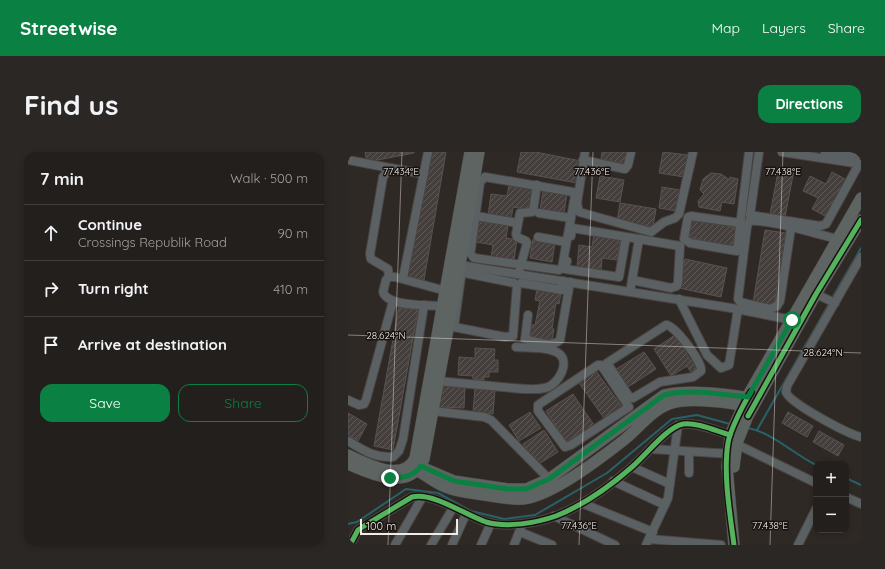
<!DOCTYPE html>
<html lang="en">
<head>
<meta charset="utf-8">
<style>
  :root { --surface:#231f1c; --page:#2b2725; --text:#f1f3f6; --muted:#a3a2a3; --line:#403d3b; --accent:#0b8043 }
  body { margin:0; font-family:Quicksand,sans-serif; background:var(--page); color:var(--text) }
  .controls { position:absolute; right:12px; bottom:12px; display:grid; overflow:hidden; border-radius:8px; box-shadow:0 2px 6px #0003 }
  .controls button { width:36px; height:36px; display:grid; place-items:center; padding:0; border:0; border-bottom:1px solid var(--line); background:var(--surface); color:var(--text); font:20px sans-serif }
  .scale { position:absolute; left:12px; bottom:10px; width:98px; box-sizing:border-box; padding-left:4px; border:2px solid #f2ebe7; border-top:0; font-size:11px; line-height:14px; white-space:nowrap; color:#f2ebe7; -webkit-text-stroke:3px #171210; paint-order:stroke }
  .stop { position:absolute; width:12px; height:12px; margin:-9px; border:3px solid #0b8043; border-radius:50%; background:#fff }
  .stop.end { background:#0b8043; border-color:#fff; box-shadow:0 1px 4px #0008 }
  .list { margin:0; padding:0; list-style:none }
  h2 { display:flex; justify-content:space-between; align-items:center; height:52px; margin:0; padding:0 16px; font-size:17px }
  h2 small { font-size:13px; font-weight:400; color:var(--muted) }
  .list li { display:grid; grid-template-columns:26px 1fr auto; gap:12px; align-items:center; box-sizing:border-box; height:56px; padding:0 16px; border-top:1px solid var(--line) }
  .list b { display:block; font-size:15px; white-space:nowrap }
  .list p { margin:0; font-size:13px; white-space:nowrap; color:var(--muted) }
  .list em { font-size:13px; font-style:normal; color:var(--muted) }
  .actions { display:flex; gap:8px; padding:12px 16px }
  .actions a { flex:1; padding:9px 0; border:1px solid var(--accent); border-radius:12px; text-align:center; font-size:14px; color:var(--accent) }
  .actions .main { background:var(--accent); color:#fff }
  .icon { flex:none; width:22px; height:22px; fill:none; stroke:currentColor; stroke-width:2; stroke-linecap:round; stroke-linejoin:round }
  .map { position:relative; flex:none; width:513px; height:393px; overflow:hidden; border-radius:12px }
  header { display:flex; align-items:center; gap:24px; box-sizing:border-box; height:56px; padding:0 20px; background:var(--accent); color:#fff }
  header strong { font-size:19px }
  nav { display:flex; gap:22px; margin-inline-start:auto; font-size:14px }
  .intro { display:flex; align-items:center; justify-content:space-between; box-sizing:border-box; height:96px; padding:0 24px }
  h1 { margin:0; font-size:28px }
  .button { padding:10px 18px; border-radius:12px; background:var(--accent); color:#fff; font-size:14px; font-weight:700 }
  main { display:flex; gap:24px; padding:0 24px }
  aside { flex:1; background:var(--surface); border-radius:12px; box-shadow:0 2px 6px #0003 }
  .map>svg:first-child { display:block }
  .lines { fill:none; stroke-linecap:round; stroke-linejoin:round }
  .stream { stroke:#276268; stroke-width:2 }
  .building { fill:url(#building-hatch); stroke:#585351 }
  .street-casing { stroke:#494542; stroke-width:10 }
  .secondary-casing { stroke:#494542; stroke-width:12 }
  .street { stroke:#5b6162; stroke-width:8 }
  .secondary { stroke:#5d6462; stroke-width:11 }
  .cycleway-casing { stroke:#171210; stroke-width:8 }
  .cycleway { stroke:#56b35d; stroke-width:5 }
  .route { stroke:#0b8043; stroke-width:5 }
  .ticks { fill:none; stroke:#f2ebe7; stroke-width:1; stroke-opacity:0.45 }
  .ticks-label { font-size:10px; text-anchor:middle; fill:#f2ebe7; stroke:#171210; stroke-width:3; stroke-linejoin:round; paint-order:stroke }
</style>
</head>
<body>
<header>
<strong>Streetwise</strong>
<nav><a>Map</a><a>Layers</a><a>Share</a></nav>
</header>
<div class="intro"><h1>Find us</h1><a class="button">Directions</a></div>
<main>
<aside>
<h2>7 min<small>Walk · 500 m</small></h2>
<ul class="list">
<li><svg class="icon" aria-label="ahead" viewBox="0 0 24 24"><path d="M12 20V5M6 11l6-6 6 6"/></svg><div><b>Continue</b><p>Crossings Republik Road</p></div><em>90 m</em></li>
<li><svg class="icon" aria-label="right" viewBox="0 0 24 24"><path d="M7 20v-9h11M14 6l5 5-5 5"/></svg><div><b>Turn right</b></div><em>410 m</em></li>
<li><svg class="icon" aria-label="arrive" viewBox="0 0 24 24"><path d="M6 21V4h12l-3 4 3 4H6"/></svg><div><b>Arrive at destination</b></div></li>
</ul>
<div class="actions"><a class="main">Save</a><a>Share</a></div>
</aside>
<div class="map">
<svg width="513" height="393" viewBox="0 0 513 393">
  <defs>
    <pattern id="building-hatch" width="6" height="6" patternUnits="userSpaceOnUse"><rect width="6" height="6" fill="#443f3c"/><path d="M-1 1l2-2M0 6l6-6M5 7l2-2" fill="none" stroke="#5f5b58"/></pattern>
  </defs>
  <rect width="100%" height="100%" fill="#2f2926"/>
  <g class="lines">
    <g class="stream">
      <polyline points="483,148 513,96"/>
      <path d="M400,276C423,280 446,302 468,313"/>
      <polyline points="409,278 481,152"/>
      <polyline points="498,326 513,333"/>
      <polyline points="0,372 9,370 58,337 90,341 123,359 156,367 187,363 259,321 324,267 349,263 382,272"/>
    </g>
  </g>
  <g class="building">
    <polygon points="17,0 66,0 66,1 19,10"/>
    <polygon points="80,0 98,0 76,128 58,125"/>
    <polygon points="173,0 187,0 233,9 229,31 169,20"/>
    <polygon points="254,0 281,0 278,12 253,7"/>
    <polygon points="315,0 340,3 336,25 311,21"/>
    <polygon points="431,15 446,18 437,65 422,62"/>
    <polygon points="484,20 499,28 479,65 464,57 470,46 455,39 462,24 478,32"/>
    <polygon points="363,21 373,22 382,28 382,25 390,27 386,52 374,50 372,59 351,55 350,49 356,42 352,38 355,27"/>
    <polygon points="252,24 276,28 272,50 248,46"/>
    <polygon points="161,33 186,37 183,58 165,55 163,68 140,64 143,42 159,44"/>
    <polygon points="314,35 332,38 328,59 311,56"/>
    <polygon points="195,39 219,42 216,61 192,58"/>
    <polygon points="272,51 308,57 305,75 269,70"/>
    <polygon points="345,66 388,76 384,95 340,85"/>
    <polygon points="131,69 160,74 158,86 169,88 166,108 143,105 145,93 128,90"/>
    <polygon points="417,78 438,81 426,154 405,151"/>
    <polygon points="246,82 273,86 269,108 254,106 253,118 229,115 231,93 244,95"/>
    <polygon points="185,87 207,91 204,110 182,106"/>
    <polygon points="337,107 379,116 373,145 331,136"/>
    <polygon points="189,137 213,141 211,152 208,151 204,177 206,177 204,189 180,184 183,173 187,173 192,149 187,148"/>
    <polygon points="51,154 70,158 45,298 26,294"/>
    <polygon points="330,181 335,189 331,191 334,195 337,193 341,199 338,201 343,209 346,207 352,216 344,222 339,214 323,224 306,197"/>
    <polygon points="127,196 147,197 146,208 150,208 150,220 141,220 141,225 136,225 136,228 125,227 125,224 110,223 111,205 127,206"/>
    <polygon points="296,200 308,217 277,237 265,219"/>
    <polygon points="248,219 275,256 258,269 231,231"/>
    <polygon points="92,233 117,235 116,256 91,255"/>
    <polygon points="127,236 147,238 145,262 125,260"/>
    <polygon points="225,242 246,273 218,290 198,259"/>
    <polygon points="182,260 193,276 171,289 161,273"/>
    <polygon points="440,260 465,274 459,285 434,271"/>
    <polygon points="0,261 19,272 10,289 0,283"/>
    <polygon points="196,278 210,300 189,313 175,292"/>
    <polygon points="471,279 496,293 490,304 465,290"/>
  </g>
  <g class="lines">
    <defs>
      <g id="street">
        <polyline points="237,0 229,51 231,60 303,80 316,70 327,66 331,62 345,0"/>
        <polyline points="411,0 402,63 472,74 478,72 511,12"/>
        <polyline points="434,0 513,12"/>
        <polyline points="477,0 513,6"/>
        <polyline points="0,8 42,16"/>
        <polyline points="235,8 277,17 280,13 283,0"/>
        <polygon points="137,25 225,40 227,43 214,116 211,118 126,106 122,101 123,97 132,30"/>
        <polyline points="191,61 223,66"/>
        <polyline points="122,63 170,71"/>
        <polyline points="392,71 343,64 340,65 336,87 342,91 389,99 401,0"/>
        <path d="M443,76L432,149L429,154L422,157L392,150L390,147L399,75L401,69C422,67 467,82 490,87"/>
        <polyline points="223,84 224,76 291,87 282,140"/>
        <polyline points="190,85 218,90"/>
        <path d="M513,105L439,234L438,240C441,251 500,282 513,285"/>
        <polyline points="219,109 217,117 271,125 278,85"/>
        <polyline points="112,113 383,156 444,168"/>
        <polyline points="172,116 179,91 178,89 169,85 168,82 172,61 184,60 185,59 189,33"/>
        <polygon points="117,121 166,131 169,133 165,184 157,185 106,175 113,125 114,122"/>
        <polyline points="41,125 40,117 23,107 22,102 35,25 42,16 76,22"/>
        <polyline points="55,126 80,0"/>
        <polyline points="284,128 323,136 329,134 330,130 332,94 291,87"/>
        <polyline points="173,131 214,138 215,129"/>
        <path d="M98,139L47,125H41L38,128L35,140C40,156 84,152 98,155"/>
        <polyline points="468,142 487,151"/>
        <polyline points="331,147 359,203 373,216 381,213 390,157"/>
        <path d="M180,163L177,187C187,190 204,196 212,188L222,130"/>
        <path d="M318,173C327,173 355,211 353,219L345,225L312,230L285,246H282L259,211Z"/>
        <polygon points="250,213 253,213 281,255 223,293 217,295 190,259 190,253"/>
        <path d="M90,229C112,231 133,233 154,235C168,236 183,239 197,236C211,233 223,209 210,201C200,194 180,196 168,195"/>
        <polyline points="0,248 11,253 16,252 18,248 45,149"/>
        <polyline points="85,259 136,265 143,268 201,327"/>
        <path d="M0,289C15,298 26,306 45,305L51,299L55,287L76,153"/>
        <polyline points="384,290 468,331"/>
        <polyline points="303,297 384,302"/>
        <polyline points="284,315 322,332"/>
        <polyline points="341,321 341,300"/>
        <polyline points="265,329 317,353"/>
        <polyline points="498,345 513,352"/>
        <polyline points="236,352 305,380"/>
        <polyline points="206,364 267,393"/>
        <polyline points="172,380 204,393"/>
        <polyline points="301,387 373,393"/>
        <path d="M2,393L10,378L16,374L64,345C85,340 117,363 138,370C159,376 188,371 208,364C236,353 261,335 284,315C297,304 319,275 335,272C349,270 368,279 382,283"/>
        <polyline points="47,393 75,344"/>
        <polyline points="83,393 105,356"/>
        <polyline points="104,393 118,362"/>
        <polyline points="133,393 143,371"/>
        <polyline points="166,393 173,375"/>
        <polyline points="298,393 320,346 330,273"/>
        <polyline points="450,393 468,357"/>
      </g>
      <g id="secondary">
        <path d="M0,303C17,311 55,332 67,306L122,0"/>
        <path d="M0,312C24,323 62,340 76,307L112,113L131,0"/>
        <path d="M63,315C75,321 85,330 97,335C109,340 123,341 136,343C149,345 162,348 175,347C204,344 253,306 276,288C290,277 304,258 321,252C342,244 383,251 405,255"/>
        <polyline points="386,315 389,291 400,264 468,142 513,68"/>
        <path d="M78,317L106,329L160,337H178L201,327L316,243C338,237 387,242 409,248"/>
        <polyline points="386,393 379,314 382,283 399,245 513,46"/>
      </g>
    </defs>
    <use href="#street" class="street-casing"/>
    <use href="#secondary" class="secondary-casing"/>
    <use href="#street" class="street"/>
    <use href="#secondary" class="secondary"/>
    <defs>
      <g id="cycleway">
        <polyline points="400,264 468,142 513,68"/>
        <path d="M2,393L10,378L16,374L64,345C85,340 117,363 138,370C159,376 188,371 208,364C236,353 261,335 284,315C297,304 319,275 335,272C349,270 368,279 382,283"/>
        <path d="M386,393C382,362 375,322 380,291C382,278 396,251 403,240"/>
      </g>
    </defs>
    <use href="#cycleway" class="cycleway-casing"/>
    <use href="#cycleway" class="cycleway"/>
  </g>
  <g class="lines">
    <path class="route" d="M42,326C54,326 65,325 73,314L106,329L160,337H178L201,327L316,243C342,236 373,243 400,245L444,168"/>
  </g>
  <path class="ticks" d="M0,183L513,201M40,393L54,0M231,393L245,0M422,393L435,0"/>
  <g class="ticks-label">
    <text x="53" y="23">77.434°E</text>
    <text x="244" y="23">77.436°E</text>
    <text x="435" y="23">77.438°E</text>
    <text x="38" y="187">28.624°N</text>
    <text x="475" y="204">28.624°N</text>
    <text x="231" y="377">77.436°E</text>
    <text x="422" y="377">77.438°E</text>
  </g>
</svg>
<div class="controls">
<button>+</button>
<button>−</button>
</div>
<div class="scale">100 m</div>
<div class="stop" style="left:444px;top:168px"></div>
<div class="stop end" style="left:42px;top:326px"></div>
</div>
</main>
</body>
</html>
